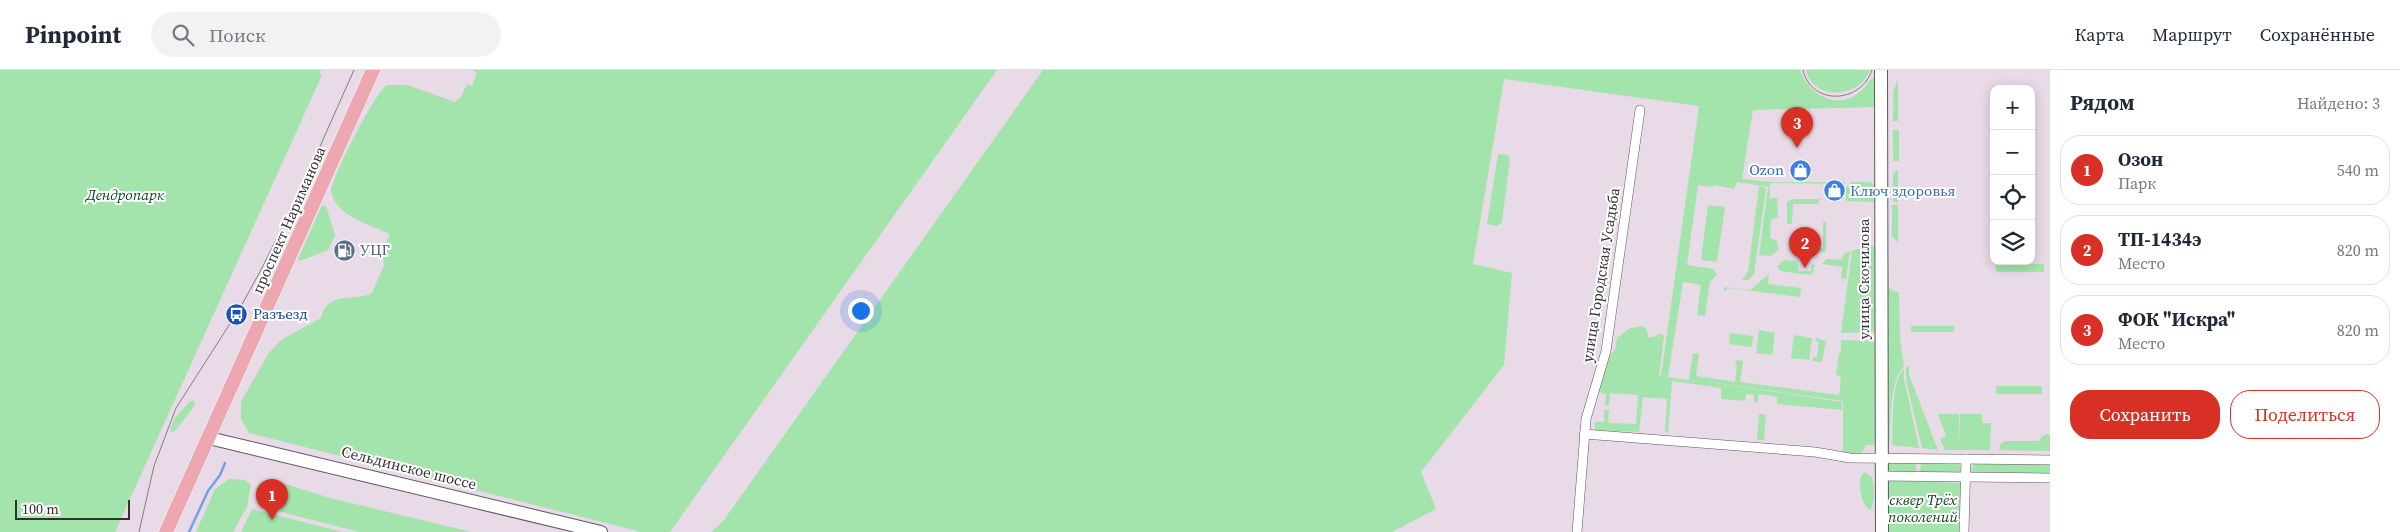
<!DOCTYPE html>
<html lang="ru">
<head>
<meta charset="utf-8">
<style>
  :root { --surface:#fff; --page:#f2f2f3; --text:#1f2937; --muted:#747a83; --line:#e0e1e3; --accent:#d93025 }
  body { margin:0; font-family:"Source Serif 4",serif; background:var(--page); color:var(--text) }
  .controls { position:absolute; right:15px; top:15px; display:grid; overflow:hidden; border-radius:10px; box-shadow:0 2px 12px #0003 }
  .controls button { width:45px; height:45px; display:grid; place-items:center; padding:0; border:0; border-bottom:1px solid var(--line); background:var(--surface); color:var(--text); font:25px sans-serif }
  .scale { position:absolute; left:15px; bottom:12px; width:115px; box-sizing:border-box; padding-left:5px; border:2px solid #352f34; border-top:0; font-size:14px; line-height:18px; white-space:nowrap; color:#352f34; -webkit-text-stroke:4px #fff; paint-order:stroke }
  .you { position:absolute; left:860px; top:240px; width:18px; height:18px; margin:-12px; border:4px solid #fff; border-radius:50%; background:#1a73e8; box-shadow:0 0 0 8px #1a73e833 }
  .badge { display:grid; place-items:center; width:32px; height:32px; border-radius:50%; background:var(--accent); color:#fff; font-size:16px; font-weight:700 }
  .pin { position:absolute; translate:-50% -41px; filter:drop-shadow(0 1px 2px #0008) }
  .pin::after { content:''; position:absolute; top:26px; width:18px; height:15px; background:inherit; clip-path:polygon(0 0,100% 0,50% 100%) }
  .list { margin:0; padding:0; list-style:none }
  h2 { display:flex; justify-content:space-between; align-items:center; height:65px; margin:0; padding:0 20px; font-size:21px }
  h2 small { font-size:16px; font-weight:400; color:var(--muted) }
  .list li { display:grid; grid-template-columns:32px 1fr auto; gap:15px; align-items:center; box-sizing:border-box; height:70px; margin:0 10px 10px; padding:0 10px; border:1px solid var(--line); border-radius:20px }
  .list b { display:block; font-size:19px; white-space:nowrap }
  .list p { margin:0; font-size:16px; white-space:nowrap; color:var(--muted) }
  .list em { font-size:16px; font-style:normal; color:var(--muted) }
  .actions { display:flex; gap:10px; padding:15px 20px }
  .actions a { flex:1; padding:11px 0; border:1px solid var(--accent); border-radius:20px; text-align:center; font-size:18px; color:var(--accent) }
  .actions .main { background:var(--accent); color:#fff }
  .icon { flex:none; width:28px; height:28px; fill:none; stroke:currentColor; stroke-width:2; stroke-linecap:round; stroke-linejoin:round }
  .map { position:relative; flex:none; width:2050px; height:462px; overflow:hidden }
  header { display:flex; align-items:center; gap:30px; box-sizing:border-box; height:70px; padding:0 25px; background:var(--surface); border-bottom:1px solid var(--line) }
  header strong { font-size:24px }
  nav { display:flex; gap:28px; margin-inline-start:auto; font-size:18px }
  .search { width:350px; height:45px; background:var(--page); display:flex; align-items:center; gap:12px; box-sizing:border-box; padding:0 18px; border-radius:28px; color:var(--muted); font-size:19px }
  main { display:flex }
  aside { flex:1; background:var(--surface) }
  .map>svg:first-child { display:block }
  .green { fill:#a3e4ac }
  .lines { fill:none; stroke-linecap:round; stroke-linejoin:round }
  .stream { stroke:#71a2e7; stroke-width:2.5 }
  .street-casing { stroke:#605560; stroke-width:10 }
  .secondary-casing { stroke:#605560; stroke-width:14 }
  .primary-casing { stroke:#fff; stroke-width:15 }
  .street { stroke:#fff; stroke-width:9 }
  .secondary { stroke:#fff; stroke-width:12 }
  .primary { stroke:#eda7b0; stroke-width:14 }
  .tram { stroke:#867c85; stroke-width:1 }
  .labels { text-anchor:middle; stroke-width:4; stroke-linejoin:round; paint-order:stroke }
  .shop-label { font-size:15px; fill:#366cbe; stroke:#fff; text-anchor:end }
  .park-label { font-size:15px; font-style:italic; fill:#0e441c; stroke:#fff }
  .street-label { font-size:15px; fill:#352f34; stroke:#fff }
  .service-label { font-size:15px; fill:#4e5e75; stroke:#fff; text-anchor:start }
  .transit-label { font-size:15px; fill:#164399; stroke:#fff; text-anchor:start }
</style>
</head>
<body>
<header>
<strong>Pinpoint</strong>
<div class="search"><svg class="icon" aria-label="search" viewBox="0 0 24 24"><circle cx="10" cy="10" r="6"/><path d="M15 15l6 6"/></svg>Поиск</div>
<nav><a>Карта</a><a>Маршрут</a><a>Сохранённые</a></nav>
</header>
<main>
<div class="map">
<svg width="2050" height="462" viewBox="0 0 2050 462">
  <rect width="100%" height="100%" fill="#e8dae7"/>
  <g class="green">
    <polygon points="0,0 321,0 319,5 322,5 115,462 0,462"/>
    <path d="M473,0H997L670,462H642L249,363L241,349V332L268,284L281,270L321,248C327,220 357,232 372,223L384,195L382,181L390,164C369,154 336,147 331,121C332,106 376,21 387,15H407L455,32L461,27L467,14L472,16L477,3Z"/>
    <path d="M1043,0H1800C1809,26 1839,42 1862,20C1867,15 1869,9 1876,6V37L1753,40L1742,109L1771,112H1846L1844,114L1771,113L1770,117L1737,112L1734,119L1714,115L1713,117L1698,115L1687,195L1713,199L1717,205L1710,212L1705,246L1697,245L1701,215L1683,212L1668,307L1689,310L1693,283L1699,284L1696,306L1735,312L1737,294H1735L1736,290L1743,291L1740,312L1839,325L1841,308L1836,304L1839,283H1841V270L1873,271L1876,273V375H1866L1860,385H1843V331L1696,310L1842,332V340L1777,334V327L1759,324L1758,332H1754V325L1746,324L1745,331L1721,329V318L1672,311L1668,363L1665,362L1667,329L1643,327L1639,362L1595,360V352H1604V340H1609L1608,353L1636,354L1638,325L1610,323L1609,336H1605L1606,324L1601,323L1599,320L1610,286L1615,280L1617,268L1630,258L1643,256L1647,260L1648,267H1653L1660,263L1664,266L1659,306H1661L1699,36L1504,9L1473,194L1512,203L1504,295L1421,402L1436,439L1392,462H711L724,450Z"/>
    <path d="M1806,0H1870C1860,28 1813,32 1806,0Z"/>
    <polygon points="1898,9 1898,51 1893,51 1893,22"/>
    <rect x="1893" y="60" width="6" height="31"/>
    <polygon points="1498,84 1508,85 1510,89 1502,152 1497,156 1487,154"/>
    <polygon points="1898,99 1898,132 1893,132 1893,104"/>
    <polygon points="1851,112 1870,112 1875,116 1874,132 1846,131 1846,118"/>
    <polygon points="1759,116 1766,118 1754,204 1748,210 1742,210 1748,202"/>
    <polygon points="1768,118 1770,118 1770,128 1777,128 1778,147 1771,150 1770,168 1777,171 1778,180 1771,186 1759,185"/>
    <polygon points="1793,129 1821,129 1817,134 1793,134 1792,154 1787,154 1787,132"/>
    <polygon points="322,135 326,136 335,165 328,180 300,191 298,189"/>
    <polygon points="1708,135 1725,137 1717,192 1701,190"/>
    <polygon points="1892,135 1898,135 1898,172 1892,167"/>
    <path d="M1823,152H1826V181C1818,185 1794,186 1788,179L1823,178Z"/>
    <polygon points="1871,175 1875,177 1875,262 1841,263 1852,181"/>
    <polygon points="1850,181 1846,209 1841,208 1842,197 1822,194 1827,189 1841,190 1845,183"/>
    <path d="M1888,183L1889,217L1893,221L1899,222L1900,269L1904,297C1890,305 1890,358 1890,374H1887Z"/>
    <polygon points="1784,190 1797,191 1799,201 1811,201 1811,195 1815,194 1813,203 1809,205 1780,201 1777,196"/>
    <rect x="1996" y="194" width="48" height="8"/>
    <polygon points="1769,204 1768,214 1801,218 1800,227 1729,218 1724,221 1724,217 1750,220"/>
    <rect x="1911" y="256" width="43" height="6"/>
    <polygon points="1759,260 1775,263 1772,285 1756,283"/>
    <polygon points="1730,263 1753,266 1752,277 1729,274"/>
    <polygon points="1794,265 1812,268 1809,290 1791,288"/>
    <polygon points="1816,268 1826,271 1822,292 1813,291 1813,287 1817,287 1819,272 1815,271"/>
    <polygon points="1906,297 1909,297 1909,305 1938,380 1922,378 1906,310"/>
    <path d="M1904,299V309L1919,378L1892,375C1893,358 1891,308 1904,299Z"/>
    <rect x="1996" y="316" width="46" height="8"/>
    <polygon points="190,331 194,331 195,335 175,361 171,362 170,358 175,348"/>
    <polygon points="1759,344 1766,345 1764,370 1757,370"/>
    <polygon points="1938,344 1959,344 1959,379 1960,344 1982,344 1982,353 1991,353 1990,380 1945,380 1940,369 1946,366"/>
    <polygon points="2048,364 2050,365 2050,381 1999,380 2000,375 2004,371 2039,371 2042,366"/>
    <polygon points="1889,393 1916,393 1916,402 1891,402 1887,400 1887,395"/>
    <polygon points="1921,393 1959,393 1961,404 1920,402"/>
    <polygon points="1974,393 2050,394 2050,404 1970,405"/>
    <path d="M1864,402L1872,407C1874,417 1876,433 1870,440C1861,435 1859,418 1860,408Z"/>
    <polygon points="229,409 245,410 251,415 247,437 233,462 196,462 215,419"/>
    <polygon points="1889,410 1961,413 1960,462 1886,462 1886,415"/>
    <polygon points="276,411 330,428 471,462 359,462 266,438 257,430 256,418 261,412"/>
    <polygon points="252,439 343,462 344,462 241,462"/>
  </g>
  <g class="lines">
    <polyline class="stream" points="189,462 208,421 220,405 225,393"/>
    <defs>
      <g id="street">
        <polyline points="1584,364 1815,382 1850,388 2050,390"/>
        <polyline points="1881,406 2050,408"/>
        <polyline points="1577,462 1586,349 1606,281 1640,40"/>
        <polyline points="1964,462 1966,389"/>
      </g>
      <g id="secondary">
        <polyline points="1881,0 1882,462"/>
        <polyline points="209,368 601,462"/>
      </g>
      <polyline id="primary" points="166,462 373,0"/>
    </defs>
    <use href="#street" class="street-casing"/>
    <use href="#secondary" class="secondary-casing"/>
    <use href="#primary" class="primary-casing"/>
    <use href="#street" class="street"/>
    <use href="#secondary" class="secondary"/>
    <use href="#primary" class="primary"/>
    <g class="tram">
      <path d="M1803,0C1811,36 1861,34 1872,0"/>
      <polyline points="139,462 154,396 176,338 240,238 262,198 301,119 354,0"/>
    </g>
  </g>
  <defs>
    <symbol id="shop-disc" viewBox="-11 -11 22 22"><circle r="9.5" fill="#3f7fe0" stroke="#fff"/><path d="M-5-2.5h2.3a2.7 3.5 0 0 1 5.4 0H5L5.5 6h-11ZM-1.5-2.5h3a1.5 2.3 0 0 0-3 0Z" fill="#fff"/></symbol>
    <symbol id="fuel-disc" viewBox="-11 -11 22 22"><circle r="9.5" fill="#5c6f8a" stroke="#fff"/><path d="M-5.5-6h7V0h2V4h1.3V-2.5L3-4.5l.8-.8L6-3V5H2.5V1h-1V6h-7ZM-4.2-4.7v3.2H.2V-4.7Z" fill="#fff"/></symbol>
    <symbol id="bus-disc" viewBox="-11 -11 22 22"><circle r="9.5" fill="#1a4fb4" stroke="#fff"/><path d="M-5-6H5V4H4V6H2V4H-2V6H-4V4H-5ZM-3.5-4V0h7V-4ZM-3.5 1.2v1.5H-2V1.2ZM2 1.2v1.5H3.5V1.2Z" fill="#fff"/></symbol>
  </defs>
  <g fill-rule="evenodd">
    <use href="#shop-disc" x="1788" y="88" width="25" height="25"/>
    <use href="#shop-disc" x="1822" y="108" width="25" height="25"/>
    <use href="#fuel-disc" x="332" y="168" width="25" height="25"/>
    <use href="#bus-disc" x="224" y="232" width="25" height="25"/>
  </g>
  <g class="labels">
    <g class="shop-label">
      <text x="1784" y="105">Ozon</text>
      <text x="1850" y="126" text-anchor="start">Ключ здоровья</text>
    </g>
    <g class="park-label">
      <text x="125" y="130">Дендропарк</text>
      <text x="1923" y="435">сквер Трёх<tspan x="1923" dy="17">поколений</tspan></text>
    </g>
    <g class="street-label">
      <text transform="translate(289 150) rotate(-66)" y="5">проспект Нариманова</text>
      <text transform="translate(1601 205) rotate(-81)" y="5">улица Городская Усадьба</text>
      <text transform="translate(1864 209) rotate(-90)" y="5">улица Скочилова</text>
      <text transform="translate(409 398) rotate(14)" y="5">Сельдинское шоссе</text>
    </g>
    <g class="service-label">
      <text x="360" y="185">УЦГ</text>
    </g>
    <g class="transit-label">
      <text x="253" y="249">Разъезд</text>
    </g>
  </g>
</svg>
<div class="controls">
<button>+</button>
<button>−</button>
<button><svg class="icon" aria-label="locate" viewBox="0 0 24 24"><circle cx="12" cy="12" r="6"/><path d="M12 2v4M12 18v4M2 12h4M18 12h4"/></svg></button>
<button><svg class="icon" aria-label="layers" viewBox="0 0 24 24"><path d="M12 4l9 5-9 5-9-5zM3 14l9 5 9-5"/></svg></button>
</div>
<div class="scale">100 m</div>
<div class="you"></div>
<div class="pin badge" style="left:272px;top:450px">1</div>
<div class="pin badge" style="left:1805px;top:198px">2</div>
<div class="pin badge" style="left:1797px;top:78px">3</div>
</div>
<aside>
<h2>Рядом<small>Найдено: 3</small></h2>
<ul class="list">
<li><span class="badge">1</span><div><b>Озон</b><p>Парк</p></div><em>540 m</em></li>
<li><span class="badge">2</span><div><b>ТП-1434э</b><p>Место</p></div><em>820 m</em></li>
<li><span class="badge">3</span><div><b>ФОК &quot;Искра&quot;</b><p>Место</p></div><em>820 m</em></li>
</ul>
<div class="actions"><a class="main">Сохранить</a><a>Поделиться</a></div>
</aside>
</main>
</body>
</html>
